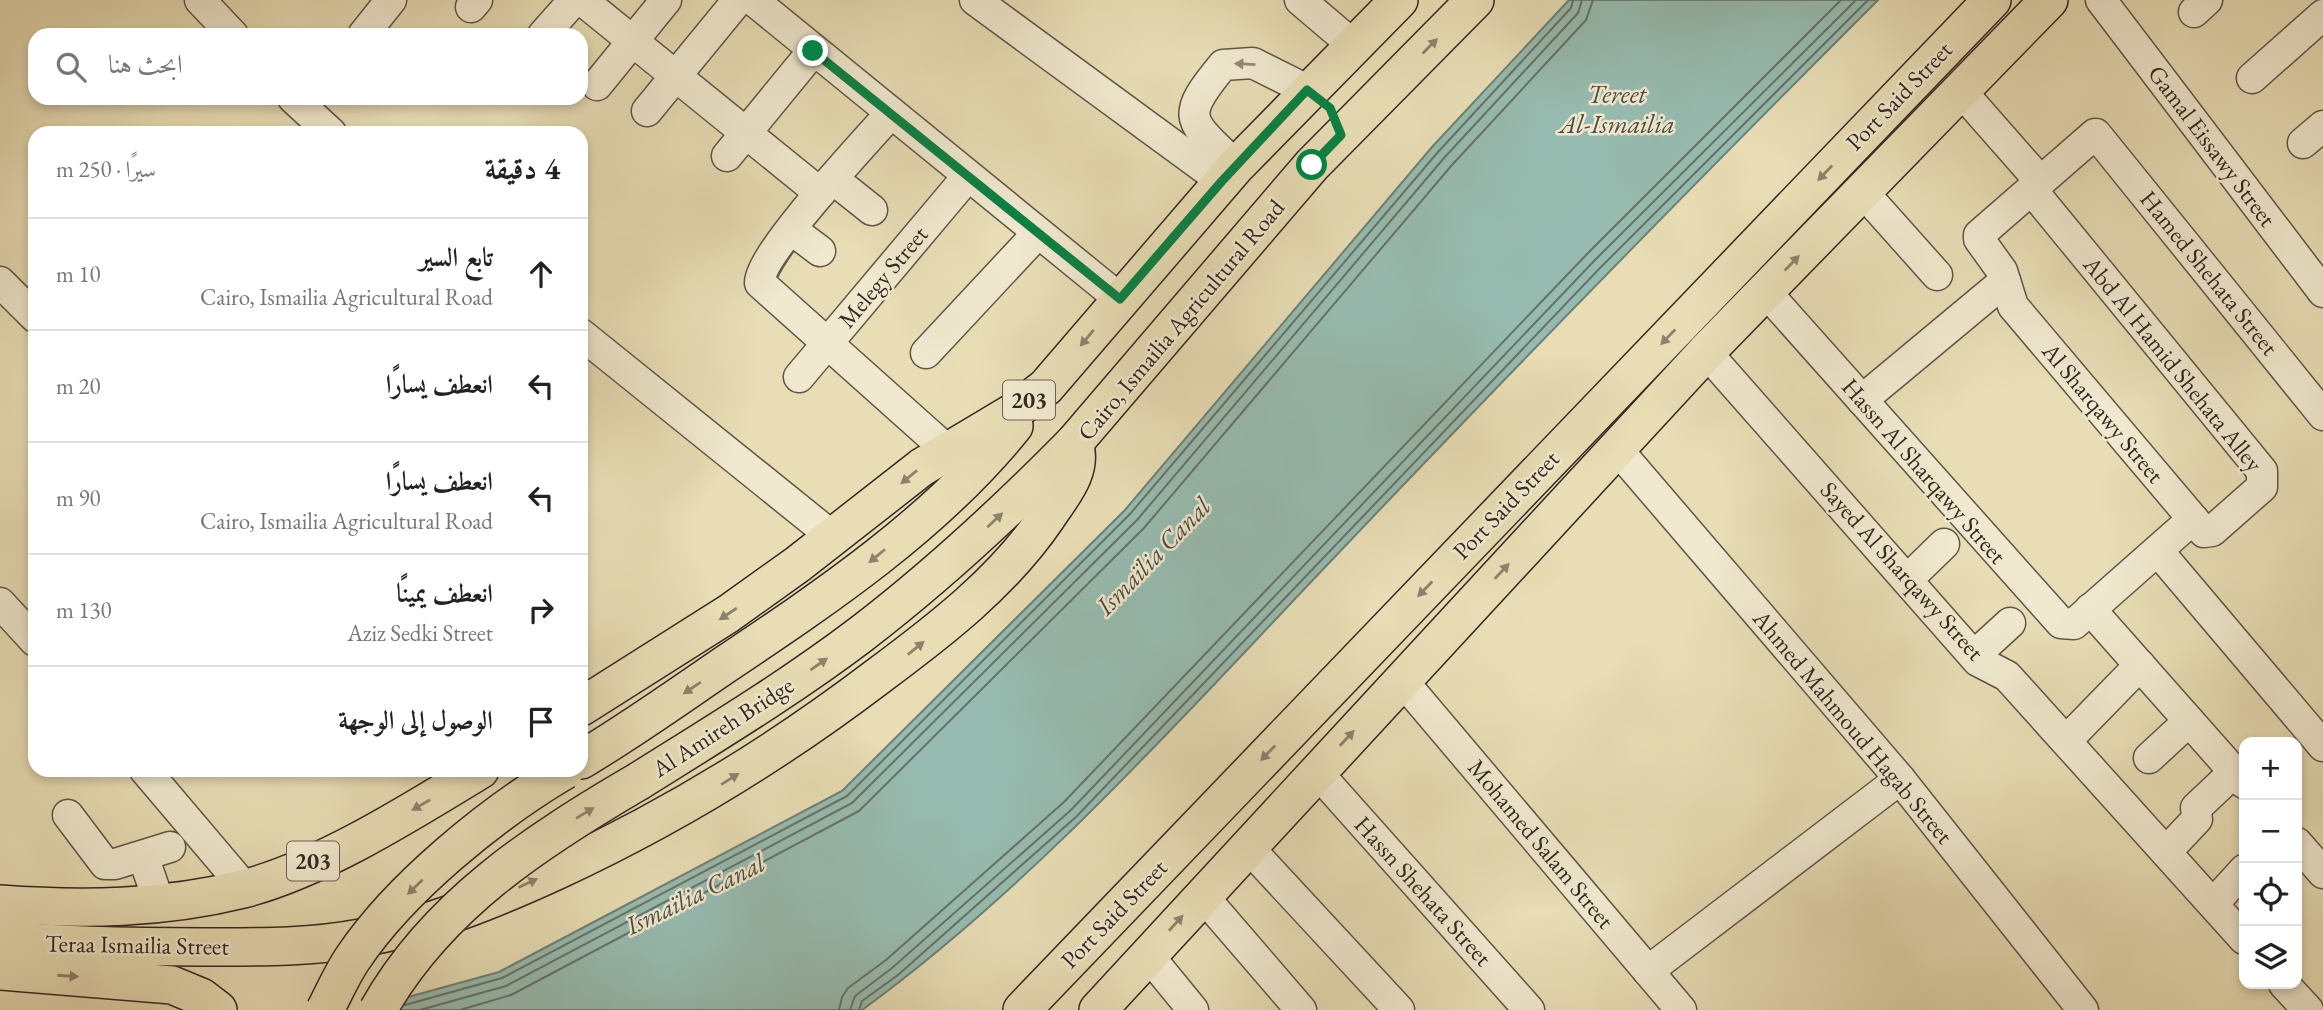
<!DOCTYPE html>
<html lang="ar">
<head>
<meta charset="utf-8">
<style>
  :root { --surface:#fff; --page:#f2f2f2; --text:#222; --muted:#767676; --line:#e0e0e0 }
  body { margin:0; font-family:"EB Garamond",Amiri,serif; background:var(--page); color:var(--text); direction:rtl }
  .controls { position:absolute; right:21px; bottom:21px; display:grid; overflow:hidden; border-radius:14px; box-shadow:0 4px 10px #0003 }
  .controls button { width:63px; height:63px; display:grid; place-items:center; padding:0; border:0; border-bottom:2px solid var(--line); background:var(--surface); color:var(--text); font:35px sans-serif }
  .stop { position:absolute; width:21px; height:21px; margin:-16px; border:5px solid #0b8043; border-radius:50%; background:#fff }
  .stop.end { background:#0b8043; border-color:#fff; box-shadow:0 2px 7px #0008 }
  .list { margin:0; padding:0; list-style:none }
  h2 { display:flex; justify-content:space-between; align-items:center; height:91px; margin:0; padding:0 28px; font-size:30px }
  h2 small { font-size:23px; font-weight:400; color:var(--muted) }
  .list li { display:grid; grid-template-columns:46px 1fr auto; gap:21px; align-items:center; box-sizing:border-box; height:112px; padding:0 28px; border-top:2px solid var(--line) }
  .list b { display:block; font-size:26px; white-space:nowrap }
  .list p { margin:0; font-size:23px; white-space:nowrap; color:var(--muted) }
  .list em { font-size:23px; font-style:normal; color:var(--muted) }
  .icon { flex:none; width:38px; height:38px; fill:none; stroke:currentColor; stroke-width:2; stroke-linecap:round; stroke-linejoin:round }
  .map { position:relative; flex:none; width:2323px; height:1010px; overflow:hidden; direction:ltr }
  .search { position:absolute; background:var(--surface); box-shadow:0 4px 10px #0003; left:28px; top:28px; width:560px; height:77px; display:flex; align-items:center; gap:18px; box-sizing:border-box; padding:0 24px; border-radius:21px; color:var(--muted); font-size:26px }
  .panel { position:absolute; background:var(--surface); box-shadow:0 4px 10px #0003; left:28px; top:126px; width:560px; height:651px; border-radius:21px; direction:rtl }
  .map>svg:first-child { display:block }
  .water { fill:#97bbb0; stroke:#6f8077; stroke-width:2 }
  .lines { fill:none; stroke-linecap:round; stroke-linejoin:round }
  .shore { stroke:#667269; stroke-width:2 }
  .minor-casing { stroke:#615547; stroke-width:33 }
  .major-casing { stroke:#342822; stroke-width:40 }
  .minor { stroke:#f0e9cf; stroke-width:30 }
  .major { stroke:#e8ddb5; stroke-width:37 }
  .major-bridge-casing { stroke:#342822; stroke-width:40; stroke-linecap:butt }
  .major-bridge { stroke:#e8ddb5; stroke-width:37 }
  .oneway { fill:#8e826c }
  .oneway2 { fill:#928878 }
  .route { stroke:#0b8043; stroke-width:9 }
  .labels { text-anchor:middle; stroke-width:5; stroke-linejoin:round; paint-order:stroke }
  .shield { fill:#f0e9cf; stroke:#6c6256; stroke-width:2 }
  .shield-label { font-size:23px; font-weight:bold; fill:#342822 }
  .street-label { font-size:24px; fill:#342822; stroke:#f0e9cf }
  .water-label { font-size:26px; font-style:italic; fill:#4d4d46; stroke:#f0e9cf }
</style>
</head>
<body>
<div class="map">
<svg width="2323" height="1010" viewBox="0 0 2323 1010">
  <rect width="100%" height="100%" fill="#e8ddb5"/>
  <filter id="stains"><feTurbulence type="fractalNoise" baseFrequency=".00286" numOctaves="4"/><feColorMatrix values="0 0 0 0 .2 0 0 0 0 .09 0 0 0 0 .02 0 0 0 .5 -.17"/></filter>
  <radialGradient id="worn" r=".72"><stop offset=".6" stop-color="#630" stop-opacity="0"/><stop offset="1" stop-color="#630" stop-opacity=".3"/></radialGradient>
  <path class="water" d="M1569,0H1878C1693,185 1510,372 1330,562C1181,718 1037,882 862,1010H361L499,972L842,791L1125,510L1432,147Z"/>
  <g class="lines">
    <g class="shore">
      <polyline points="405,1005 502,978 847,796 1130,514 1438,152 1571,8 1573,0"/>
      <polyline points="420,1010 506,986 852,803 1137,520 1444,158 1578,13 1582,0"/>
      <polyline points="460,1010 511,995 859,811 1144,528 1452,165 1586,20 1593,0"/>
      <polyline points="839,1010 842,997 848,988 886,960 1064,802 1587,254 1841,0"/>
      <polyline points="850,1010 855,996 892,968 1071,810 1594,261 1856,0"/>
      <polyline points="859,1010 862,1001 898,975 1077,816 1600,268 1868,0"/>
    </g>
    <defs>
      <g id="minor">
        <polyline points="200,0 233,35"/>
        <polyline points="582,0 820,193"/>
        <polyline points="753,0 1120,299"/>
        <polyline points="975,0 1222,181"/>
        <polyline points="1300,0 1353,45"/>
        <polyline points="2101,0 2323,292"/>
        <polyline points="471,7 477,0"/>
        <polyline points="2194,12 2207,0"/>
        <polyline points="363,35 391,0"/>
        <polyline points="543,35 574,0"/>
        <polyline points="2252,78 2323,15"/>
        <polyline points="597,85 666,0"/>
        <polyline points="1960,90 2040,181"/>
        <polyline points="293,98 331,133"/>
        <polyline points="647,111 738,0"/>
        <path d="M891,113C868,139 758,256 760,283L948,451"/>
        <polyline points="2303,143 2323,126"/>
        <polyline points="727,156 813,51"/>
        <path d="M1236,166C1189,120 1178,119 1223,65L1253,63L1307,90"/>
        <polyline points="833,179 872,210"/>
        <polyline points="2031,189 2262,471 2262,487 2212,531 2204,532 2013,306 2002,271 1979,239 1979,235 2095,134 2096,134 2323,415"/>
        <polyline points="1862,191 1937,275"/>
        <polyline points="792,230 820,251"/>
        <polyline points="0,282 35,317"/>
        <polyline points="1765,291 2061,623 2074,624 2193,519"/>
        <polyline points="581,334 833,537"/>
        <polyline points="1706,352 1978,661 2007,676 2244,939"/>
        <polyline points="926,353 1038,233"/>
        <polyline points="799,377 968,176"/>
        <polyline points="1862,400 2005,281"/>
        <polyline points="1617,449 1900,779 2083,1010"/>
        <polyline points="2158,551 2323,746"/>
        <polyline points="1907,580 1944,544"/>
        <polyline points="0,603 35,641"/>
        <polyline points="2090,609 2244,783"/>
        <polyline points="1974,656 2010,623"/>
        <polyline points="1401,679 1681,1010"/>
        <polyline points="2066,741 2140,665"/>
        <polyline points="2149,758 2189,721"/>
        <polyline points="145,770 245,888"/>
        <polyline points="1316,771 1529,1010"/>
        <polyline points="2196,808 2234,772"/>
        <polyline points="68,815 105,864 115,864 170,847"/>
        <polyline points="2297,843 2323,873"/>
        <polyline points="1247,846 1399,1010"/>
        <polyline points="2166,852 2197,819"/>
        <polyline points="143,856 160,905"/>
        <polyline points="1202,895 1301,1010"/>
        <polyline points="2213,904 2244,870"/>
        <polyline points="1148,955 1193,1010"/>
        <polyline points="1648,971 1900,779"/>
        <polyline points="2284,984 2308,1010"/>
      </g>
      <g id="major">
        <polyline points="581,707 728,614 798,564 922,467 1014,412 1046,387 1236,166 1399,0"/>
        <path d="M581,760C630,731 676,698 723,666C826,597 935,524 1014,426"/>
        <path d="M639,781C714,734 790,688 860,635C936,577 1007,511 1074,443L1312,165L1475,0"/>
        <path d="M0,904C82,910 162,909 243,889C321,869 411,812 480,770"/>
        <path d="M0,940C68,946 135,947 203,947C255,947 309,948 361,938C429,926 495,899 558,870C672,817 777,753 877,677C939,631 1003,582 1047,517C1061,495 1084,471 1074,443"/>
        <polyline points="0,971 172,985 201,997 218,1010"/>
        <polyline points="1022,1010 1992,0"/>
        <polyline points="1098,1010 1706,352 2049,0"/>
      </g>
    </defs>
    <use href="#minor" class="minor-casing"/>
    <use href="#major" class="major-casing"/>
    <use href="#minor" class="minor"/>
    <use href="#major" class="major"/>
    <defs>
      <g id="major-bridge">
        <path d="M325,1010C334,993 342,974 353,958C400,888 492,813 565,770"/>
        <path d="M378,1010C437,905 538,840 639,781"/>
      </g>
    </defs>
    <use href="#major-bridge" class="major-bridge-casing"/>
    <use href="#major-bridge" class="major-bridge"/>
  </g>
  <defs><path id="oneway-solid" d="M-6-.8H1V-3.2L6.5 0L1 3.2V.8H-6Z" transform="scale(1.75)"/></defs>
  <g class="oneway">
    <use href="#oneway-solid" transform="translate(1430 46) rotate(-45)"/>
    <use href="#oneway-solid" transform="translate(1825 173) rotate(134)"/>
    <use href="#oneway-solid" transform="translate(1792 263) rotate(-46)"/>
    <use href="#oneway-solid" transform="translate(1668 337) rotate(134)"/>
    <use href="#oneway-solid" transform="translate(1087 338) rotate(130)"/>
    <use href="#oneway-solid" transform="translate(909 477) rotate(141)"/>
    <use href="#oneway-solid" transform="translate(995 520) rotate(-43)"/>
    <use href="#oneway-solid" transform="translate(877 556) rotate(140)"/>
    <use href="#oneway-solid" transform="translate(1502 571) rotate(-47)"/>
    <use href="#oneway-solid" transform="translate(1425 589) rotate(134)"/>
    <use href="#oneway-solid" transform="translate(728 614) rotate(146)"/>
    <use href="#oneway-solid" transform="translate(916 648) rotate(-39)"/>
    <use href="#oneway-solid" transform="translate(819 664) rotate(-35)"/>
    <use href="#oneway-solid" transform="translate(692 688) rotate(146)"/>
    <use href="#oneway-solid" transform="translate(1347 738) rotate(-47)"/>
    <use href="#oneway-solid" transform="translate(1268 753) rotate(134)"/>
    <use href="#oneway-solid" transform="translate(730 779) rotate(-32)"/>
    <use href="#oneway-solid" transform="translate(421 805) rotate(150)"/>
    <use href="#oneway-solid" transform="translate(585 813) rotate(-31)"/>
    <use href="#oneway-solid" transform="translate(528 883) rotate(-25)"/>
    <use href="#oneway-solid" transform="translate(415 887) rotate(136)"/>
    <use href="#oneway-solid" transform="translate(1176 923) rotate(-48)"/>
    <use href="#oneway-solid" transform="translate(68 976) rotate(4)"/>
  </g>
  <use class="oneway2" href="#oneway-solid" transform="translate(1245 64) rotate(-177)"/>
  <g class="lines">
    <polyline class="route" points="813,51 1120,299 1222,181 1307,90 1330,108 1341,135 1312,165"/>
  </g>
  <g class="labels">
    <g class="shield">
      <rect x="1003" y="380.5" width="52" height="39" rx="5"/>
      <rect x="287" y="841.5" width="52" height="39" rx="5"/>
    </g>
    <g class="shield-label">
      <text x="1029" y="408">203</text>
      <text x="313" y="869">203</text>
    </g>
    <g class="street-label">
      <text transform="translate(1899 96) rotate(-46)" y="8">Port Said Street</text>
      <text transform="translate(2212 146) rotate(53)" y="8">Gamal Eissawy Street</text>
      <text transform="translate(2209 273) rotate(51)" y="8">Hamed Shehata Street</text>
      <text transform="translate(883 277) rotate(-50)" y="8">Melegy Street</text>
      <text transform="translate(1181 320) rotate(-50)" y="8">Cairo, Ismailia Agricultural Road</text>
      <text transform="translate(2173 364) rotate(51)" y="8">Abd Al Hamid Shehata Alley</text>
      <text transform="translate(2103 413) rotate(50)" y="8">Al Sharqawy Street</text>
      <text transform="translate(1924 471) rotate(49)" y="8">Hassn Al Sharqawy Street</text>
      <text transform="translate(1506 505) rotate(-46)" y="8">Port Said Street</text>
      <text transform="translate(1902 571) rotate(48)" y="8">Sayed Al Sharqawy Street</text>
      <text transform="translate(723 727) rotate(-33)" y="8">Al Amireh Bridge</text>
      <text transform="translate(1853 727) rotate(50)" y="8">Ahmed Mahmoud Hagab Street</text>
      <text transform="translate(1541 844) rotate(50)" y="8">Mohamed Salam Street</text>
      <text transform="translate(1423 891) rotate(48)" y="8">Hassn Shehata Street</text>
      <text transform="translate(1114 914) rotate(-46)" y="8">Port Said Street</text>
      <text transform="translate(137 945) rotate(1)" y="8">Teraa Ismailia Street</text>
    </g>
    <g class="water-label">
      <text x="1617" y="103">Tereet<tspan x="1617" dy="30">Al-Ismailia</tspan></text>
      <text transform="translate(1153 556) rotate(-46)" y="9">Ismaïlia Canal</text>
      <text transform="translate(695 894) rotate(-26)" y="9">Ismaïlia Canal</text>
    </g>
  </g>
  <rect width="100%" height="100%" filter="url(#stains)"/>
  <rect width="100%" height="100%" fill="url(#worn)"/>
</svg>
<div class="controls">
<button>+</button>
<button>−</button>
<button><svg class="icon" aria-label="locate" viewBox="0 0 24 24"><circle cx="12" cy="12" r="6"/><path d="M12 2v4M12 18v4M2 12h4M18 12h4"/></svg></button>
<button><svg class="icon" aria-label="layers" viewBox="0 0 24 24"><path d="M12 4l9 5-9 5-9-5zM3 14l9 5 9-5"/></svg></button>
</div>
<div class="stop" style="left:1312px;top:165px"></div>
<div class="stop end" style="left:813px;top:51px"></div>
<div class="search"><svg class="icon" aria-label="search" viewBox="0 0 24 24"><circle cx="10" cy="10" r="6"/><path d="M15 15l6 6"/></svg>ابحث هنا</div>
<section class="panel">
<h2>4 دقيقة<small>سيرًا · 250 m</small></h2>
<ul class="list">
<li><svg class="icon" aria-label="ahead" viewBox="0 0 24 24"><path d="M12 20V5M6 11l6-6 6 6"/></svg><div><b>تابع السير</b><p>Cairo, Ismailia Agricultural Road</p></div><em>10 m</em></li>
<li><svg class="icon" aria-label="left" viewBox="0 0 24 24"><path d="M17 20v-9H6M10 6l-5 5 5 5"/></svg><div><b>انعطف يسارًا</b></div><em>20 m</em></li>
<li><svg class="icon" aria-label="left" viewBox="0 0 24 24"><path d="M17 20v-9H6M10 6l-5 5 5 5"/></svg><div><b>انعطف يسارًا</b><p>Cairo, Ismailia Agricultural Road</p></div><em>90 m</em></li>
<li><svg class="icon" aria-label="right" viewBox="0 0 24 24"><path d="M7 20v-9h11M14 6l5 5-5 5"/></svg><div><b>انعطف يمينًا</b><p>Aziz Sedki Street</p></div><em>130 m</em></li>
<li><svg class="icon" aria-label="arrive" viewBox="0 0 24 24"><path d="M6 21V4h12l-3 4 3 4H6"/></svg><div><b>الوصول إلى الوجهة</b></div></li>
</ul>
</section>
</div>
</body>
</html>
